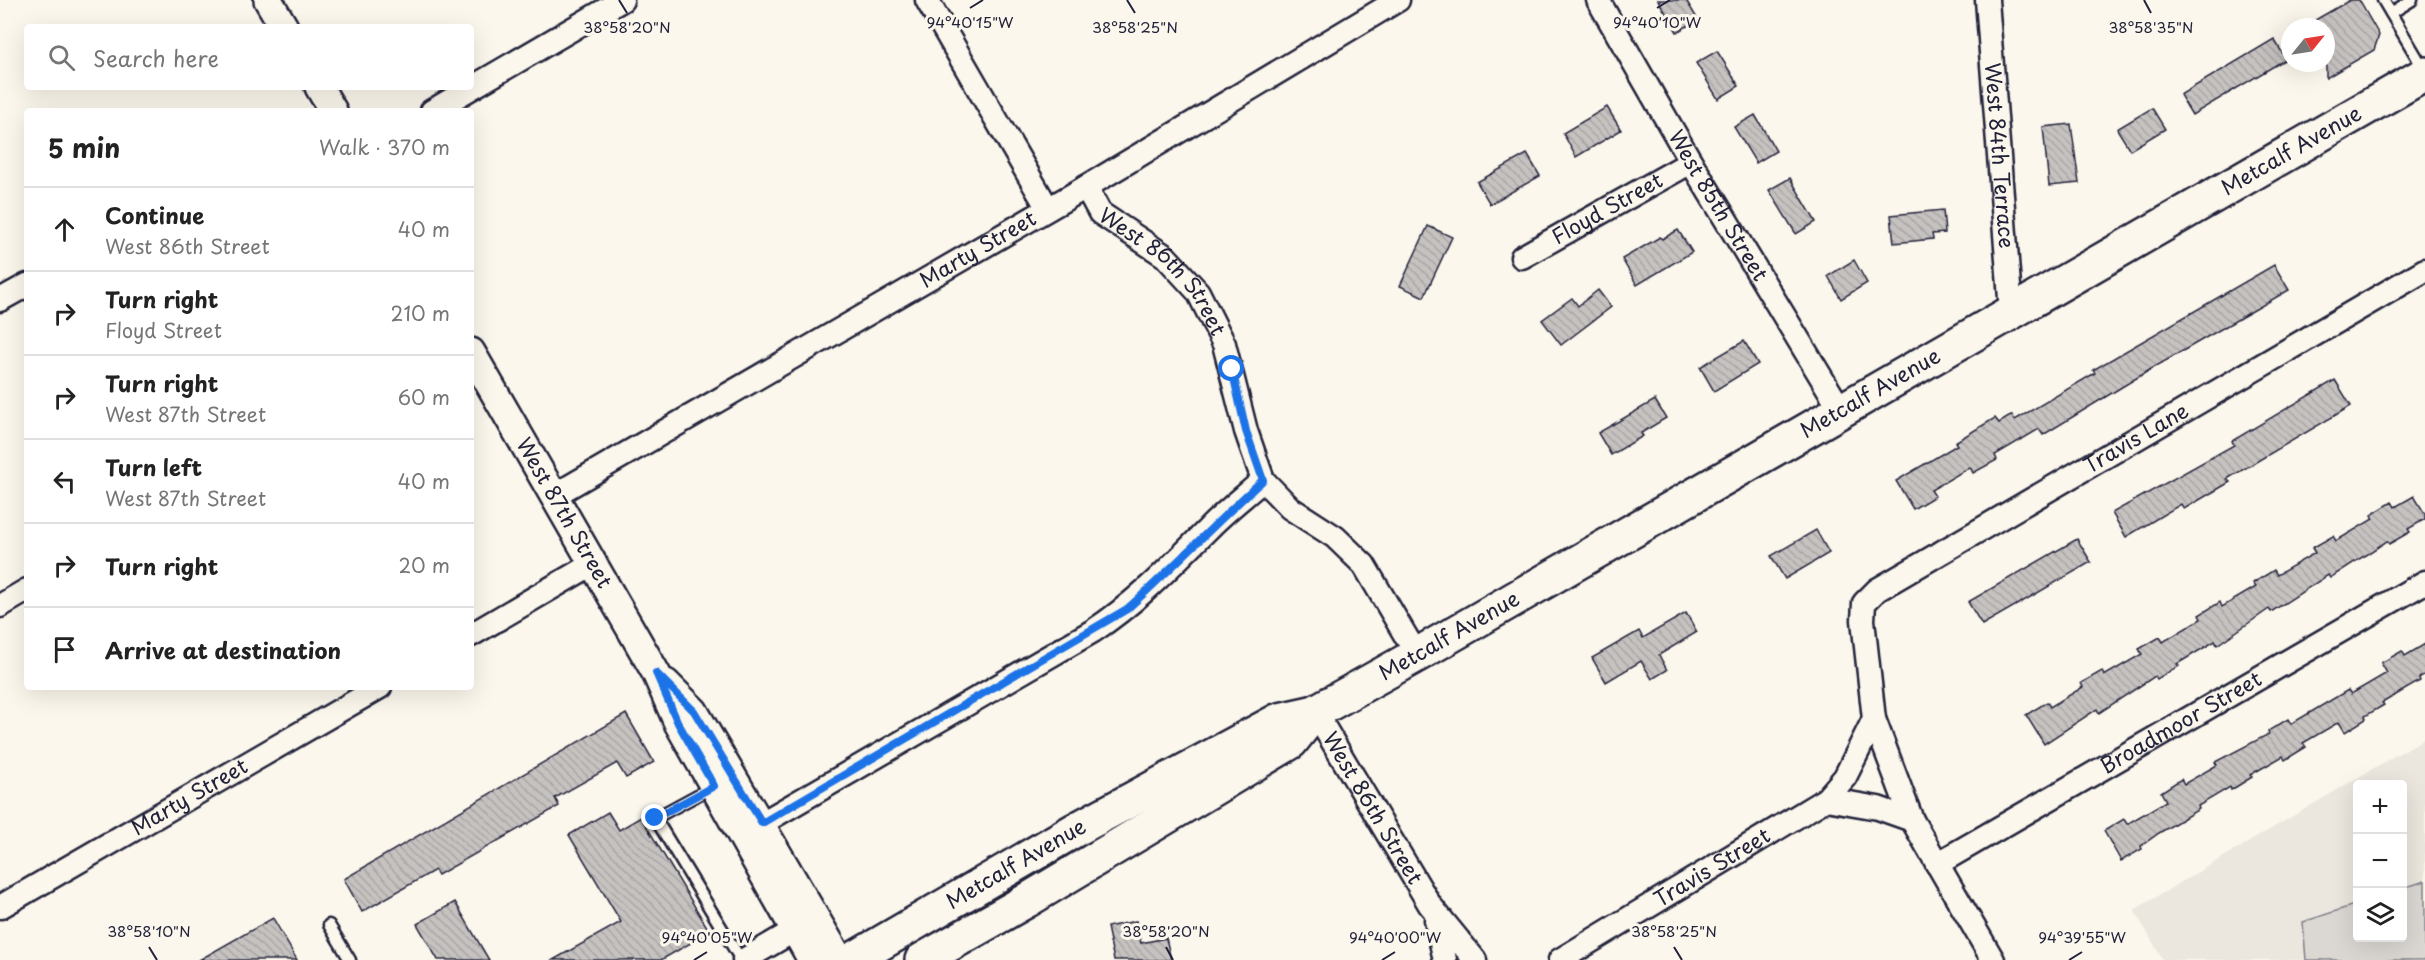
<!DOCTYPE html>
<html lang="en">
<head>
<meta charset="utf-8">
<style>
  :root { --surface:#fff; --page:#f2f2f2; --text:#222; --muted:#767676; --line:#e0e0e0 }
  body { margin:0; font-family:"Playpen Sans",sans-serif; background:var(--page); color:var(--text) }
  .controls { position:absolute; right:18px; bottom:18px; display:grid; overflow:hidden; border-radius:6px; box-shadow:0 6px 24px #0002 }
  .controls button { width:54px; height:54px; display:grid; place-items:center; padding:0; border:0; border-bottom:2px solid var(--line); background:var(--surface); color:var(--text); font:30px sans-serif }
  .compass { position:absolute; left:2281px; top:18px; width:54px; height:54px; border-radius:50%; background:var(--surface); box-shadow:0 6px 24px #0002; rotate:60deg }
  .stop { position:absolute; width:18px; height:18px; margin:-14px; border:4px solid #1a73e8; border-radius:50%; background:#fff }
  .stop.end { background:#1a73e8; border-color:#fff; box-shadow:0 2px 6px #0008 }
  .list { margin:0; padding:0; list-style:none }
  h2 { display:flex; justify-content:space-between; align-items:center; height:78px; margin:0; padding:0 24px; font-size:26px }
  h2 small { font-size:20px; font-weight:400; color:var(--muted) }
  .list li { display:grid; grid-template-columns:39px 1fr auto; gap:18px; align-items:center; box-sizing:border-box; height:84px; padding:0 24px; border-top:2px solid var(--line) }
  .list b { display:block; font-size:22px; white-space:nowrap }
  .list p { margin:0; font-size:20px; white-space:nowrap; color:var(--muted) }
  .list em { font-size:20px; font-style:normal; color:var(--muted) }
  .icon { flex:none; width:33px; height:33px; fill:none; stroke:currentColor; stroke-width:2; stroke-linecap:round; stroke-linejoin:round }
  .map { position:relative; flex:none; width:2425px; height:960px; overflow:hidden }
  .search { position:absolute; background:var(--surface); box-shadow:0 6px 24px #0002; left:24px; top:24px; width:450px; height:66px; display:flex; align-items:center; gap:15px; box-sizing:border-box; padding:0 21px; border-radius:6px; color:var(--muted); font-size:22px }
  .panel { position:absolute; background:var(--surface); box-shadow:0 6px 24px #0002; left:24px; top:108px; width:450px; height:582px; border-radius:6px }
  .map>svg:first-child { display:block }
  .built { fill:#ebe7df; fill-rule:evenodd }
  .garden { fill:#dbd8d3; stroke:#7e7d87; stroke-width:1.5 }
  .building { fill:url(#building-back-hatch); stroke:#22223b; stroke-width:1.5 }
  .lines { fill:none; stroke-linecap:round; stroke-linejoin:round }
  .service-casing { stroke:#22223b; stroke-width:15 }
  .minor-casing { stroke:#22223b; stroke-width:27 }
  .tertiary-casing { stroke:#22223b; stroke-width:32 }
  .primary-casing { stroke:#22223b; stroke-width:38 }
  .service { stroke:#fbf7ec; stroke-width:10 }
  .minor { stroke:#fbf7ec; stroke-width:22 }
  .tertiary { stroke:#fbf7ec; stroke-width:27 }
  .primary { stroke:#fbf7ec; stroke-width:33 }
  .route { stroke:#1a73e8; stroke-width:8 }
  .ticks { fill:none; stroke:#22223b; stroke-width:2 }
  .labels { text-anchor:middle; stroke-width:6; stroke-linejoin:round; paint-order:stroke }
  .street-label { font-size:21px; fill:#22223b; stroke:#fbf7ec }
  .ticks-label { font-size:15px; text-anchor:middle; fill:#22223b; stroke:#fbf7ec; stroke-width:6; stroke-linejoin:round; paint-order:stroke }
</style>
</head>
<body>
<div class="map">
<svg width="2425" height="960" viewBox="0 0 2425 960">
  <defs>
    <pattern id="building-back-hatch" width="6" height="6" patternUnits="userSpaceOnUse" patternTransform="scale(1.5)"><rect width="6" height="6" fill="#c6c2c0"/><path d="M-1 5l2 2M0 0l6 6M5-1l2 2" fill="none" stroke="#aaa6a6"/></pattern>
  </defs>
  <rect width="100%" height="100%" fill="#fbf7ec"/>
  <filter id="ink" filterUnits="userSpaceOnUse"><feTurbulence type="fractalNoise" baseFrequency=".0167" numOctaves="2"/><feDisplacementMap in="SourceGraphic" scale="12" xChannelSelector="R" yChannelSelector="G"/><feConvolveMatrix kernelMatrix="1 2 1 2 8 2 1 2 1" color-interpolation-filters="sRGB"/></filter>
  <g filter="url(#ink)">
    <path class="built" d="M2425,738V960H2163L2134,910ZM2358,784H2402V938H2358Z"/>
    <polygon class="garden" points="2425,881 2425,960 2306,960 2303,922 2357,904 2358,938 2402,938 2403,888"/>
    <g class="building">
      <polygon points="1658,0 1686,0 1698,20 1677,32"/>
      <polygon points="2350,0 2359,0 2379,35 2374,50 2326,78 2326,27 2303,27"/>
      <polygon points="2274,39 2286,59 2192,115 2180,95"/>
      <polygon points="1717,51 1739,86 1718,99 1696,63"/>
      <polygon points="1607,107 1621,130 1576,157 1563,133"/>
      <polygon points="2152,108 2165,129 2130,150 2117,129"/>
      <polygon points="1755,115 1776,151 1756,163 1734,127"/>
      <polygon points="2071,124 2079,183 2049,186 2043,127"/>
      <polygon points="1527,154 1540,176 1490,204 1477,182"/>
      <polygon points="1790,178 1816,222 1796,234 1769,190"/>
      <polygon points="1943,210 1945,233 1932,234 1933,239 1894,243 1891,215"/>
      <polygon points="1428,226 1452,237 1424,297 1400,286"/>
      <polygon points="1678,230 1692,252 1637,285 1622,259 1660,237 1662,239"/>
      <polygon points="1854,260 1867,283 1841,299 1828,276"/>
      <polygon points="2274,265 2289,290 2153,368 2043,435 2039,429 1995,455 1997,460 1973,473 1970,467 1931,490 1935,496 1913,509 1896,481 1957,445 1955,442 1995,418 1999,423 2012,415 2015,420 2095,373 2093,370"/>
      <polygon points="1598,290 1611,307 1561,345 1542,320 1572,298 1578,306"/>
      <polygon points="1744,341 1758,364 1714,391 1700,367"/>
      <polygon points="2335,380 2351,406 2227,479 2230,482 2184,509 2181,504 2126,537 2112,513 2234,445 2232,441"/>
      <polygon points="1655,400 1666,418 1641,433 1643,436 1611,455 1598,433"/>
      <polygon points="2414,496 2425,514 2425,519 2408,529 2410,532 2389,544 2387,541 2330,578 2328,575 2271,612 2269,609 2217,645 2215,641 2177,664 2179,666 2157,679 2155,676 2099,713 2097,709 2044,744 2026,715 2047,702 2050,707 2083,687 2081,683 2102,671 2104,676 2142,654 2139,649 2160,637 2163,642 2201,619 2199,615 2220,602 2222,607 2256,587 2253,583 2274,570 2277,575 2315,553 2312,548 2333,536 2336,541 2373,519 2371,515 2392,502 2395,507"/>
      <polygon points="1816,530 1829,553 1785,579 1771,556"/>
      <polygon points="2077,539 2091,562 1982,625 1968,602"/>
      <polygon points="1686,613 1697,632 1659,655 1667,670 1652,679 1641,661 1606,682 1592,658 1639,631 1643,638"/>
      <polygon points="2425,644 2425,674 2419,678 2420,681 2382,703 2384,705 2365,716 2366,719 2345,732 2339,722 2303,743 2306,747 2285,760 2283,756 2250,775 2252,777 2231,790 2230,787 2198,806 2199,809 2159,833 2141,846 2142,849 2121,861 2104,831 2124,819 2127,824 2166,801 2161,792 2181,779 2184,784 2217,765 2215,762 2269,734 2268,731 2288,719 2291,724 2348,690 2351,694 2387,673 2381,663 2402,651 2405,656"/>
      <polygon points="626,714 654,762 626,778 617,763 555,798 559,806 438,875 435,870 362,912 344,879"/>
      <polygon points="608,812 619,830 641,817 710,932 661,960 553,960 621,922 569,835"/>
      <polygon points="455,902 489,960 438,960 417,924"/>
      <polygon points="273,918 297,960 199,960"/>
      <polygon points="1136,921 1141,943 1166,938 1171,960 1114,960 1107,927"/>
    </g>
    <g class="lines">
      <defs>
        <g id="service">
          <polyline points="2383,0 2425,71"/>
          <polyline points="2391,13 2412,0"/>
          <polyline points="714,786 655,818 741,960"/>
          <polyline points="329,925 350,960"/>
        </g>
        <g id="minor">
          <polyline points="927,0 1047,207"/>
          <path id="s1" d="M1598,0L1691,162L1841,410"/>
          <path id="s2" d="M1987,0L2011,312"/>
          <polyline points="432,111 622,0"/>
          <path id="s3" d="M1086,187L1100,213L1165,256L1198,292L1224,344L1246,431L1263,480L1290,508L1335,537L1364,565L1417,655"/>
          <path id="s4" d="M1522,257L1691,162"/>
          <polyline points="0,300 27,285"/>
          <path id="s5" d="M555,495L1086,187L1398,0"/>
          <polyline points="0,606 27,590"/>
          <polyline points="471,635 594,563"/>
          <path id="s6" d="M1315,712L1430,905L1475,960"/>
          <polyline points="1826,799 1878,808 1912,820"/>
          <path d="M762,823L1093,631C1137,602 1170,567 1207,530C1224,512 1244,497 1263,480"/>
          <path id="s7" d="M1937,864L2425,582"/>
          <path id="s8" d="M0,907L380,687"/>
          <polyline points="1436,920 1445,960"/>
          <polyline points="744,960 795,930"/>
          <path id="s9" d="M1560,960L1826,799L1845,777L1874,719"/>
          <path id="s10" d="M1993,960L1912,820L1874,719L1863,620L1864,603L1877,590L2425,270"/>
        </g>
        <g id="tertiary">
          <polyline points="268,0 284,27"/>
          <polyline points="319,87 333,111"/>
          <path id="s11" d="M471,352L656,673L678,723L812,960"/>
          <polyline points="666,683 694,711 840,960"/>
        </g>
        <g id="primary">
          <path id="s12" d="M852,960L1075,830L1279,720L1315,712L1417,655L2425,74"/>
          <polyline points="922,960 1026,901 1291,742 1315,712"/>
        </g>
      </defs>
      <use href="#service" class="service-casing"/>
      <use href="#minor" class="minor-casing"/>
      <use href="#tertiary" class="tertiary-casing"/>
      <use href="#primary" class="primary-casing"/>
      <use href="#service" class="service"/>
      <use href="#minor" class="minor"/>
      <use href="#tertiary" class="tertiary"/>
      <use href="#primary" class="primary"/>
    </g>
  </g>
  <g class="lines" filter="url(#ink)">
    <path class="route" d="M655,818L714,786L678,723L656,673L694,711L762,823L1127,609C1174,567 1216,522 1263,480L1246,431L1232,369"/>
  </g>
  <path class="ticks" d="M619,0L627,13M1127,0L1135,13M2144,0L2151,13M970,8L983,0M1657,8L1670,0M149,947L157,960M1166,947L1173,960M1674,947L1682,960M694,960L707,952M1382,960L1395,952M2069,960L2082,952"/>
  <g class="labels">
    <g class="street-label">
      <text dy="7" stroke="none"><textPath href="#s12" startOffset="1653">Metcalf Avenue</textPath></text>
      <text dy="7" stroke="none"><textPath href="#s2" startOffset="156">West 84th Terrace</textPath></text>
      <text dy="7" stroke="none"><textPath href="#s1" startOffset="238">West 85th Street</textPath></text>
      <text dy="7" stroke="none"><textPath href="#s4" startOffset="98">Floyd Street</textPath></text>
      <text dy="7" stroke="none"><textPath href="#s5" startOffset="489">Marty Street</textPath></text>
      <text dy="7" stroke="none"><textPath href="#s3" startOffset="117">West 86th Street</textPath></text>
      <text dy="7" stroke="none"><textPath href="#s12" startOffset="1167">Metcalf Avenue</textPath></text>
      <text dy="7" stroke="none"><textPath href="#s10" startOffset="705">Travis Lane</textPath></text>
      <text dy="7" stroke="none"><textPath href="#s11" startOffset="186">West 87th Street</textPath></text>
      <text dy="7" stroke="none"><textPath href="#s12" startOffset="681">Metcalf Avenue</textPath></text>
      <text dy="7" stroke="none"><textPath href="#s7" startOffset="282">Broadmoor Street</textPath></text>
      <text dy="7" stroke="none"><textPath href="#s8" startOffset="219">Marty Street</textPath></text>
      <text dy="7" stroke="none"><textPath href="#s6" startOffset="112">West 86th Street</textPath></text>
      <text dy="7" stroke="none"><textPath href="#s12" startOffset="190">Metcalf Avenue</textPath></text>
      <text dy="7" stroke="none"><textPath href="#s9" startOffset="178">Travis Street</textPath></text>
    </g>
  </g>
  <g class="ticks-label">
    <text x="970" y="28">94°40'15"W</text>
    <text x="1657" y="28">94°40'10"W</text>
    <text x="627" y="33">38°58'20"N</text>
    <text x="1135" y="33">38°58'25"N</text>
    <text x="2151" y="33">38°58'35"N</text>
    <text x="149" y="937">38°58'10"N</text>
    <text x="1166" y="937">38°58'20"N</text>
    <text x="1674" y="937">38°58'25"N</text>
    <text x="707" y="943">94°40'05"W</text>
    <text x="1395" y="943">94°40'00"W</text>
    <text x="2082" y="943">94°39'55"W</text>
  </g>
</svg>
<div class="controls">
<button>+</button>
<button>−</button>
<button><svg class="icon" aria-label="layers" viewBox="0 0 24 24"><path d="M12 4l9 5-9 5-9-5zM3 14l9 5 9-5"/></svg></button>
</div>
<svg class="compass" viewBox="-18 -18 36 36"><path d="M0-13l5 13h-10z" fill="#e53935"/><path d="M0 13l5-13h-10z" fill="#767676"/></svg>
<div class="stop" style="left:1232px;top:369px"></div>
<div class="stop end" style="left:655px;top:818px"></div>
<div class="search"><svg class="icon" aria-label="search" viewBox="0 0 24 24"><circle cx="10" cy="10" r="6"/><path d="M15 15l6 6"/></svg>Search here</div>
<section class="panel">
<h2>5 min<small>Walk · 370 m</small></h2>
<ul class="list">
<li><svg class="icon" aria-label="ahead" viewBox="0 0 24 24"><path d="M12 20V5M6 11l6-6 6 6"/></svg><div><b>Continue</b><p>West 86th Street</p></div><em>40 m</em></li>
<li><svg class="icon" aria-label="right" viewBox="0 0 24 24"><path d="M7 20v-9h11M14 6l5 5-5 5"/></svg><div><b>Turn right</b><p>Floyd Street</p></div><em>210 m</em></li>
<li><svg class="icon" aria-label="right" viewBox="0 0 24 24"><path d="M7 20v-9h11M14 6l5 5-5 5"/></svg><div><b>Turn right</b><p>West 87th Street</p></div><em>60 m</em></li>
<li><svg class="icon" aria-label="left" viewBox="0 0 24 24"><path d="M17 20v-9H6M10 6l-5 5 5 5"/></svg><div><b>Turn left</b><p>West 87th Street</p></div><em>40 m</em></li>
<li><svg class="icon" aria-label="right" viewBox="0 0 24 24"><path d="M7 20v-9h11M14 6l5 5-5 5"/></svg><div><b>Turn right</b></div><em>20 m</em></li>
<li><svg class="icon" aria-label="arrive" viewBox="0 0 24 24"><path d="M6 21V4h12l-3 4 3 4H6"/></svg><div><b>Arrive at destination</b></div></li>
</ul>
</section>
</div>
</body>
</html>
